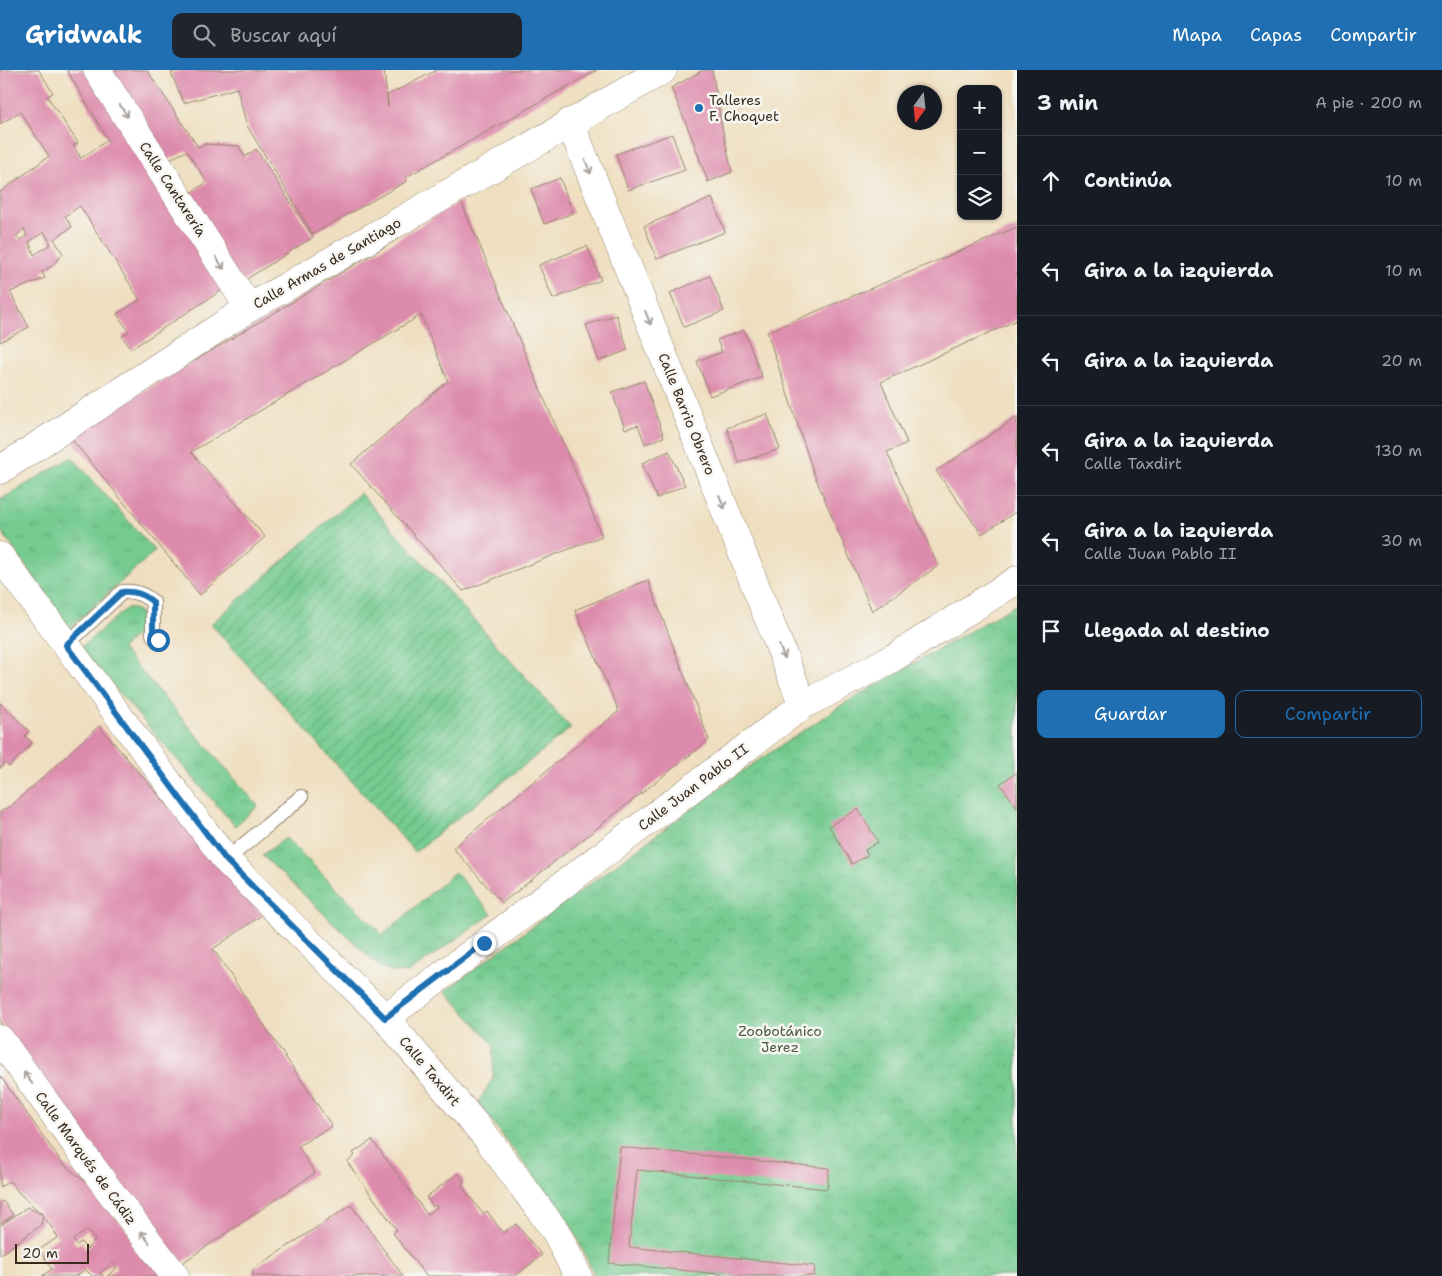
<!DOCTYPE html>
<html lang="es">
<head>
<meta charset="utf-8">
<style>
  :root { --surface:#171b24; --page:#20242c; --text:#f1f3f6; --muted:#9ea1a6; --line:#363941; --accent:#1f6fb2 }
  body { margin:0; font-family:"Shantell Sans",sans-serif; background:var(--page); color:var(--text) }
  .controls { position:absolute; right:15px; top:15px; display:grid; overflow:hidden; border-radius:10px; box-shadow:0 1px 4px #0004 }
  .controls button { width:45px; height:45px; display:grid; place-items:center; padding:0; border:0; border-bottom:1px solid var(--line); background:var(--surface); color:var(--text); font:25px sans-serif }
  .compass { position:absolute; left:897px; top:15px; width:45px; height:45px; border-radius:50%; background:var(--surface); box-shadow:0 1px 4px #0004; rotate:195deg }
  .scale { position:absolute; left:15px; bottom:12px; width:74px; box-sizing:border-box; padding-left:5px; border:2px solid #3b2a1e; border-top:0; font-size:14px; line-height:18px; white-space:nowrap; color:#3b2a1e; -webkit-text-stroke:4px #f6f6f2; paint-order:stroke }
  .stop { position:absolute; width:15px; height:15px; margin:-11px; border:4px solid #1f6fb2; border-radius:50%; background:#fff }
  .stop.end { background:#1f6fb2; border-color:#fff; box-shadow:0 1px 5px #0008 }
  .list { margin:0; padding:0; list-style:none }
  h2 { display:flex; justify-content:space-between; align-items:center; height:65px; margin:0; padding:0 20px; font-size:21px }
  h2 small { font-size:16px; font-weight:400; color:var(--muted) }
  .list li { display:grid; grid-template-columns:32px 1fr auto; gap:15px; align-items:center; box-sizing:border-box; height:90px; padding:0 20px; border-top:1px solid var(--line) }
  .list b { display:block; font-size:19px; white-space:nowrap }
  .list p { margin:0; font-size:16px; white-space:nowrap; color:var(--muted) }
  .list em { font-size:16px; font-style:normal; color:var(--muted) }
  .actions { display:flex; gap:10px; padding:15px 20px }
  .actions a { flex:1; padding:11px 0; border:1px solid var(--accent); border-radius:10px; text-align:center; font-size:18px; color:var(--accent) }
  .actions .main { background:var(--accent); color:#fff }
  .icon { flex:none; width:28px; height:28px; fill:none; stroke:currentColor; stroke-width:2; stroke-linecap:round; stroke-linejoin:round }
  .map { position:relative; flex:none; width:1017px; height:1206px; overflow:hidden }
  header { display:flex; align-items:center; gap:30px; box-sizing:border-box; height:70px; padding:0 25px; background:var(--accent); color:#fff }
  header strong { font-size:24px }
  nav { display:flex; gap:28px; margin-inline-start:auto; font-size:18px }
  .search { width:350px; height:45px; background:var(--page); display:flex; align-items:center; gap:12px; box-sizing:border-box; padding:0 18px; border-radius:10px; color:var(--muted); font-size:19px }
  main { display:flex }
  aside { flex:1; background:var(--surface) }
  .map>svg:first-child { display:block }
  .grass { fill:url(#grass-tufts); stroke:#587a57 }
  .park { fill:url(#park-crowns); stroke:#587a57 }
  .garden { fill:url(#garden-furrows); stroke:#587a57 }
  .building { fill:#dd8bac; fill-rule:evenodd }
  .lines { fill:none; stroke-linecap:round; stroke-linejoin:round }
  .lane-casing { stroke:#95846f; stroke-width:16 }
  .street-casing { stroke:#95846f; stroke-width:29 }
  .secondary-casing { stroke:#95846f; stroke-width:29 }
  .lane { stroke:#fff; stroke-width:14 }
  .street { stroke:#fff; stroke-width:28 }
  .secondary { stroke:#fff; stroke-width:28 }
  .oneway { stroke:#a79f9a }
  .route { stroke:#1f6fb2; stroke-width:6 }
  .poi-dot { fill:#1f6fb2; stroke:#f6f6f2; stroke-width:2 }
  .labels { text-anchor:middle; stroke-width:5; stroke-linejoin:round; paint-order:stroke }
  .poi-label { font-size:14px; fill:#3b2a1e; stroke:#f6f6f2; text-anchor:start }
  .street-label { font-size:14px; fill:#3b2a1e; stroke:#f6f6f2 }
  .park-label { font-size:14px; fill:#4c5a40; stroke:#f6f6f2 }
</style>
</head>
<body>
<header>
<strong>Gridwalk</strong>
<div class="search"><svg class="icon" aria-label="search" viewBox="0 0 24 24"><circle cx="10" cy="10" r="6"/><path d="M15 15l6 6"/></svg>Buscar aquí</div>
<nav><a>Mapa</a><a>Capas</a><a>Compartir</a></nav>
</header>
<main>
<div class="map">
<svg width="1017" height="1206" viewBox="0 0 1017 1206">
  <defs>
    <pattern id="grass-tufts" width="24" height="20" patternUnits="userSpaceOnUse" patternTransform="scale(1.25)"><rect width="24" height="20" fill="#74cb90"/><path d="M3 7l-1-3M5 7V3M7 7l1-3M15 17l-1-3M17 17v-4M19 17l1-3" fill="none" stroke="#65ae7c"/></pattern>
    <pattern id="park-crowns" width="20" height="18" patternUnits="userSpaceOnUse" patternTransform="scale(1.25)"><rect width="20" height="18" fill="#74cb90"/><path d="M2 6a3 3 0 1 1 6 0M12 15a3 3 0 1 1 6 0" fill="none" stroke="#65ae7c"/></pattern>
    <pattern id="garden-furrows" width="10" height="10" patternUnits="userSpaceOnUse" patternTransform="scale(1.25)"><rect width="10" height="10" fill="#74cb90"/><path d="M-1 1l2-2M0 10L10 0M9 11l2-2" fill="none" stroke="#65ae7c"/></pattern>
  </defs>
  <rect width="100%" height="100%" fill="#f6f6f2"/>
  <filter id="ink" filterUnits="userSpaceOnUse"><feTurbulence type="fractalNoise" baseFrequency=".02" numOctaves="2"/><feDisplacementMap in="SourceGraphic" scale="10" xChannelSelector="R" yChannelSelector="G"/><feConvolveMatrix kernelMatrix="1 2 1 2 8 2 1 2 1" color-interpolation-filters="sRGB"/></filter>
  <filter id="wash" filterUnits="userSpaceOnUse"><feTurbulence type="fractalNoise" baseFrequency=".0096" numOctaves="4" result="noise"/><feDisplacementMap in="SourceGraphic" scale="20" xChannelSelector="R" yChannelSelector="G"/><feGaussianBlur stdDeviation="1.12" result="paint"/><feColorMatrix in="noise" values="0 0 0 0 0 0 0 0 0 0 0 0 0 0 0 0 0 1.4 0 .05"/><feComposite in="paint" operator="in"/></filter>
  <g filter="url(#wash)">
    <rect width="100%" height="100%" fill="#efdfc0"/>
    <g class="grass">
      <polygon points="72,387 155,481 69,559 0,459 0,430"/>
      <path d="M127,538C140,539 142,543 145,555L122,579L258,736L235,756L80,578Z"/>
      <polygon points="286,768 383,865 455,802 492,844 408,903 393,902 380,897 262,785"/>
    </g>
    <polygon class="park" points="1017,534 1017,1206 595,1206 571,1155 478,1033 493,1008 494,974 445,921 744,700 845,633"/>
    <polygon class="garden" points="360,423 571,658 415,782 211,554"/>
    <g id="blocks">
      <g class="building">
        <path d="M0,0H39L53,23L47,26L78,73L73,75L81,88L108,70L67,0H88L222,220L131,279L122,266L129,262L117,244L140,230L80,136L65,146L72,157L54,169L63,184L52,196L42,202L45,208L10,222L29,257L0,272V122L49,86L20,42L0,54ZM24,159L27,166L19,170L16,166ZM44,162L51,174L34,185L29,172Z"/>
        <polygon points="109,0 147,0 198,77 205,74 239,76 245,87 256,79 313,167 239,214 183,128 207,112 187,81 165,91"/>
        <polygon points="180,0 384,0 388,37 388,25 437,0 597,0 406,107 407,111 313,164 247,56 237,18 184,33 171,3"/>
        <polygon points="703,0 712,0 722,57 732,102 708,112 692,68 671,18"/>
        <polygon points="672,64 685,100 628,120 616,84"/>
        <polygon points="560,108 573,143 544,154 531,119"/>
        <polygon points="712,128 725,162 657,189 644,156"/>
        <polygon points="461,131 602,466 463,521 351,394 448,311 421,245 191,382 265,467 200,525 69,366"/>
        <polygon points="1017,157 1017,250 881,312 907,373 887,382 938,496 872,541 814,404 767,262"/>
        <polygon points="587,176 601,210 553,229 539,195"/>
        <polygon points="710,206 724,241 684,257 670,223"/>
        <polygon points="616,245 628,280 599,291 586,255"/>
        <polygon points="744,260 762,307 710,326 697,291 722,282 717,270"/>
        <polygon points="644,311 664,367 645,374 638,355 625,359 612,322"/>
        <polygon points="767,344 780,379 739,393 727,358"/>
        <polygon points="1017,347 1017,441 982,464 936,401"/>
        <polygon points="669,381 685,415 657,428 642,393"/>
        <polygon points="648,510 709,670 502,833 453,778 619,641 575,540"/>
        <polygon points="0,633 29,661 25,666 32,673 9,697 5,693 0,699"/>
        <polygon points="99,656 262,845 213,879 332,1056 298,1076 315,1103 176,1197 0,952 0,742 13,734 40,710"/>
        <polygon points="1017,702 1017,737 1000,714"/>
        <polygon points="858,739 878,772 865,780 868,785 852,794 829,756"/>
        <path d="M0,1006L63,1094L87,1113L165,1206H107L117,1198L113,1193L100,1203L103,1206H92L85,1199L77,1206H42L52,1199L39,1180L58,1167L43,1145L19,1123L10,1111L0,1117ZM87,1160L95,1170L87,1179L81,1172L77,1175L73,1170Z"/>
        <polygon points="372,1070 427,1144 437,1137 436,1135 433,1137 426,1127 458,1103 464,1110 462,1116 483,1144 487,1141 503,1163 516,1154 542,1185 515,1206 426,1206 393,1163 397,1160 347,1092 355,1085 353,1083"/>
        <polygon points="620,1077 829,1098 827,1119 637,1100 629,1177 815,1196 814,1206 740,1206 609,1193"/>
        <polygon points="3,1131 13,1145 0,1154 0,1133"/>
        <polygon points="351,1135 403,1206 253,1206 253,1199"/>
        <polygon points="27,1137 43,1145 41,1155 0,1185 0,1156"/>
      </g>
    </g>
  </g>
  <g filter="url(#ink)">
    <use href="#blocks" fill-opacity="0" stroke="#95846f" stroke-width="1"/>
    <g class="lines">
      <defs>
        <g id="lane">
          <path d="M66,575L122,522C136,521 143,524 153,532V564L157,570"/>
          <polyline points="226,790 301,727"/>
        </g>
        <g id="street">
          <polyline points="97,0 249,238"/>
          <polyline points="570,52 803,635"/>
          <polyline points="0,400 249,238 663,0"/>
          <polyline points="0,486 226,790 385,948"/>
          <polyline points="0,969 106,1116 175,1206"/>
        </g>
        <polyline id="secondary" points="578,1206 556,1162 487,1068 385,948 803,635 893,588 1017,510"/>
      </defs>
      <use href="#lane" class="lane-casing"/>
      <use href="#street" class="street-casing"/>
      <use href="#secondary" class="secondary-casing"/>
      <use href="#lane" class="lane"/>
      <use href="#street" class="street"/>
      <use href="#secondary" class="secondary"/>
    </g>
    <defs><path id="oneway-shaft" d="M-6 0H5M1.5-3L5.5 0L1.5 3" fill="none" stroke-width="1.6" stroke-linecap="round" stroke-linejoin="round" transform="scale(1.25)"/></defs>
    <g class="oneway">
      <use href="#oneway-shaft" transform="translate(124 41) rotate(57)"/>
      <use href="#oneway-shaft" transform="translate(588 97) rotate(68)"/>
      <use href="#oneway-shaft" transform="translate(220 193) rotate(57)"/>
      <use href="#oneway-shaft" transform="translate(648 248) rotate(68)"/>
      <use href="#oneway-shaft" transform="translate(722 432) rotate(68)"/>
      <use href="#oneway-shaft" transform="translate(782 582) rotate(68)"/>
      <use href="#oneway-shaft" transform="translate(28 1008) rotate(-126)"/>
      <use href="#oneway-shaft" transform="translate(145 1167) rotate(-128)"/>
    </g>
  </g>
  <g class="lines" filter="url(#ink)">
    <path class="route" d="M158,570L153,564V532C143,524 136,521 122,522L66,575L226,790L385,948L484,873"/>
  </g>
  <circle class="poi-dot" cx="699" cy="38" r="5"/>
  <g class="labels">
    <g class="poi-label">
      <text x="709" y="35">Talleres<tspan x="709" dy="16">F. Choquet</tspan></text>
    </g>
    <g class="street-label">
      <text transform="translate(173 119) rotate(57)" y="5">Calle Cantarería</text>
      <text transform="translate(327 193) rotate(-30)" y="5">Calle Armas de Santiago</text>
      <text transform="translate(687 344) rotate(68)" y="5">Calle Barrio Obrero</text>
      <text transform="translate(693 717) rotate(-37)" y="5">Calle Juan Pablo II</text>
      <text transform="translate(430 1001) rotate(50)" y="5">Calle Taxdirt</text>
      <text transform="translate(86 1088) rotate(54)" y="5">Calle Marqués de Cádiz</text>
    </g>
    <g class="park-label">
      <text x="780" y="966">Zoobotánico<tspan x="780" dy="16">Jerez</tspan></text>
    </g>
  </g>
</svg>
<div class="controls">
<button>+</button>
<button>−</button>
<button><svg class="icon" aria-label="layers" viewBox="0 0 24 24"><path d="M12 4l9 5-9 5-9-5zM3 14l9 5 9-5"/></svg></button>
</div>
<svg class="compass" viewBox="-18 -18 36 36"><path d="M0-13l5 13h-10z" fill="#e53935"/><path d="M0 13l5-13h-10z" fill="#9ea1a6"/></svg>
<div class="scale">20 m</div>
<div class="stop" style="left:158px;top:570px"></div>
<div class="stop end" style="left:484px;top:873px"></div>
</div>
<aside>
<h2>3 min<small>A pie · 200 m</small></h2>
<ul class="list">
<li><svg class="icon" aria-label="ahead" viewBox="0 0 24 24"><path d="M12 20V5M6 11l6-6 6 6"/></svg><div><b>Continúa</b></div><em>10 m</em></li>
<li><svg class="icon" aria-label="left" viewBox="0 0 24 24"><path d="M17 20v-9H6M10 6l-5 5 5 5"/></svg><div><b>Gira a la izquierda</b></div><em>10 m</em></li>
<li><svg class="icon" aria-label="left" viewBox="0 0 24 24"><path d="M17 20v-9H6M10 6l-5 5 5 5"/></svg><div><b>Gira a la izquierda</b></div><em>20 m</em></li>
<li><svg class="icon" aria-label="left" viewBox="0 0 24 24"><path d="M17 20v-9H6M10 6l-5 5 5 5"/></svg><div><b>Gira a la izquierda</b><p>Calle Taxdirt</p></div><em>130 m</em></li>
<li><svg class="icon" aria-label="left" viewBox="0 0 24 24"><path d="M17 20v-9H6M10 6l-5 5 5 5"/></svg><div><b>Gira a la izquierda</b><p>Calle Juan Pablo II</p></div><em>30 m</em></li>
<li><svg class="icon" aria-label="arrive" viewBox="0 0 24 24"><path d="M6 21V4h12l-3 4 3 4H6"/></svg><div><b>Llegada al destino</b></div></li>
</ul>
<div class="actions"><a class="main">Guardar</a><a>Compartir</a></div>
</aside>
</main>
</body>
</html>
